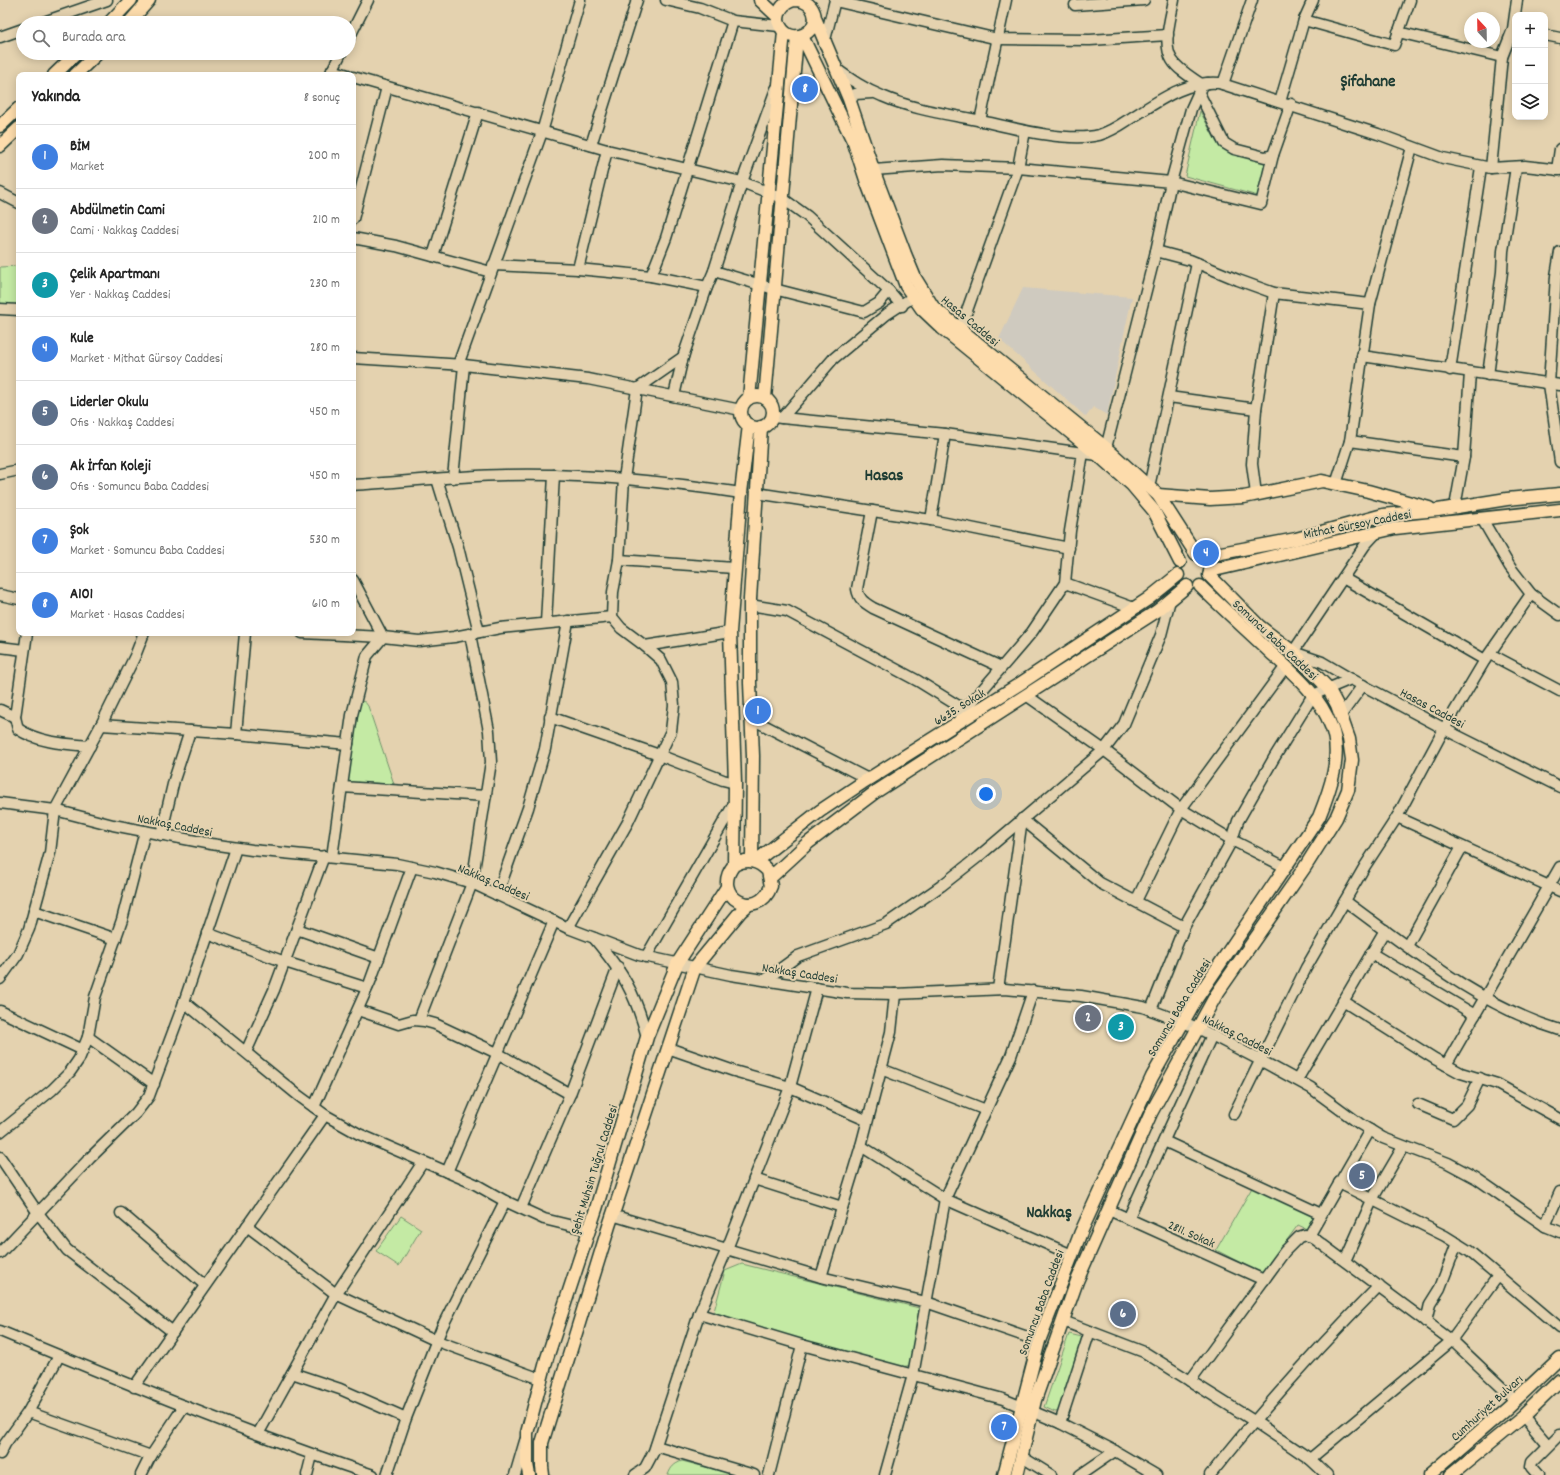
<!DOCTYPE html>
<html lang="tr">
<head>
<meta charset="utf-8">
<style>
  :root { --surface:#fff; --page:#f6f6f6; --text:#222; --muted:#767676; --line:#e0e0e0; --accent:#0b8043 }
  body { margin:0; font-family:Dekko,sans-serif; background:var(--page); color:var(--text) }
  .controls { position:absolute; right:12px; top:12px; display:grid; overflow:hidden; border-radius:8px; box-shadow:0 2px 10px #0003 }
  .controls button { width:36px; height:36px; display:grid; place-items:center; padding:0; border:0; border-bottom:1px solid var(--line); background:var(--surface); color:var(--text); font:20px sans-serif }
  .compass { position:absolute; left:1464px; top:12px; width:36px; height:36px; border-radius:50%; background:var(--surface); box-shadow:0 2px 10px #0003; rotate:338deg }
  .you { position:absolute; left:986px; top:794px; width:14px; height:14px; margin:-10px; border:3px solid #fff; border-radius:50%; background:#1a73e8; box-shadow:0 0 0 6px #1a73e833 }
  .badge { display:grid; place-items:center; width:26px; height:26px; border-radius:50%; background:var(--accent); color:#fff; font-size:13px; font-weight:700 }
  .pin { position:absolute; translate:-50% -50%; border:2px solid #fff; box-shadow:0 1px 4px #0006 }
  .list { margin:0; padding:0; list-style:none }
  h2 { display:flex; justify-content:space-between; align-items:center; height:52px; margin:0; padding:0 16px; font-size:17px }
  h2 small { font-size:13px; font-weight:400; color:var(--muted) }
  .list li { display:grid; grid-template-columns:26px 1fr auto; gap:12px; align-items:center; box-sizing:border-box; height:64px; padding:0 16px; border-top:1px solid var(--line) }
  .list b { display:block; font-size:15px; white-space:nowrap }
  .list p { margin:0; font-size:13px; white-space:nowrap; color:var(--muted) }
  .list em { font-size:13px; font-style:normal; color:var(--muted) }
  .icon { flex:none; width:22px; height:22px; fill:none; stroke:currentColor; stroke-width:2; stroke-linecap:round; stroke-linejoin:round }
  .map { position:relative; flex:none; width:1560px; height:1475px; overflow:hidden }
  .search { position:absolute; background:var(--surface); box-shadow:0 2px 10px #0003; left:16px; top:16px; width:340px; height:44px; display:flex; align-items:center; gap:10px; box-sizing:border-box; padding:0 14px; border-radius:22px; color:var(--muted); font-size:15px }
  .panel { position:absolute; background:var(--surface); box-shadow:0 2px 10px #0003; left:16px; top:72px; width:340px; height:564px; border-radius:8px }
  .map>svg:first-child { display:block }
  .built { fill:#cfcabf }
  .green { fill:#c4eaa4; stroke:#72946c }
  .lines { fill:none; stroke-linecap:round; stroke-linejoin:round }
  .minor-casing { stroke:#1f3d34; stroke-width:13 }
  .major-casing { stroke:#1f3d34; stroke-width:15 }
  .minor { stroke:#e4d2af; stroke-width:10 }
  .major { stroke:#fddcac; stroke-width:12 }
  .labels { text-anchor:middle; stroke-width:4; stroke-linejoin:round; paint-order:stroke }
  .street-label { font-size:13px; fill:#1f3d34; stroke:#e4d2af }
  .district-label { font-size:17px; font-weight:bold; fill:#1f3d34; stroke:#e4d2af }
</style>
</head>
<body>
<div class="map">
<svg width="1560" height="1475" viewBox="0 0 1560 1475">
  <rect width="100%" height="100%" fill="#e4d2af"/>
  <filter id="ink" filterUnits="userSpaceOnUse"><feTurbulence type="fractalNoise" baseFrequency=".025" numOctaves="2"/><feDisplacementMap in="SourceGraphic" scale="8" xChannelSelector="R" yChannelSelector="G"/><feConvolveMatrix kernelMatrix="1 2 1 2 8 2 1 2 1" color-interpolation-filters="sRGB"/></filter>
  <g filter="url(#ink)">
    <polygon class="built" points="1023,288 1132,297 1107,415 1093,407 1086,417 999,339"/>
    <g class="green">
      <polygon points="1200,111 1217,143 1222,148 1265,163 1258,196 1185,176"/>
      <polygon points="19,266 19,306 0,305 0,267"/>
      <polygon points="360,701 365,702 368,706 394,784 348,782 357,704"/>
      <polygon points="1253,1186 1317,1213 1309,1230 1298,1225 1262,1274 1216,1250"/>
      <polygon points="401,1216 421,1229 399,1266 376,1251"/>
      <polygon points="742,1264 923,1309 911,1365 902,1367 713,1315 725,1271"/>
      <polygon points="1069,1334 1082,1337 1060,1411 1055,1412 1044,1407"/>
      <path d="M682,1461L736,1475H668C671,1467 674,1464 682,1461Z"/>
    </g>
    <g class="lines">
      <defs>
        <g id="minor">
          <polyline points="666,0 700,8 733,21 779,26"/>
          <path d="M1174,0C1171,17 1162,44 1172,60C1178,70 1191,77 1201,84"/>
          <polyline points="835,1 998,39 1090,40 1168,35"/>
          <polyline points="1075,5 1144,0"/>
          <polyline points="1304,20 1394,45 1410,0"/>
          <polyline points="41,23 107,0"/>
          <polyline points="1398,32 1502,57"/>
          <polyline points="1545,35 1560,38"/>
          <polyline points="0,37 23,29"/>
          <polyline points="349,38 368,0"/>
          <polyline points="824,44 835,0"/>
          <path d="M835,68C850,79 864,89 882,96C914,110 948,114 982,121C1012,128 1068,143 1099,135C1109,132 1119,126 1128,120C1156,103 1185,80 1219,83L1378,134L1443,158L1491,168L1525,166L1560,170"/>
          <polyline points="332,70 348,75"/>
          <polyline points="330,75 341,53"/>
          <polyline points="353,77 607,150 742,182 776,89"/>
          <polyline points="1223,84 1252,0"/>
          <polyline points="1199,93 1224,143 1234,149 1265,157 1273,155 1291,104"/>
          <polyline points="1280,102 1304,20 1313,0"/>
          <polyline points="851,106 851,100 855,94 872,93"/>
          <polyline points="980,121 1006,0"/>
          <polyline points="591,145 637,0"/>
          <polyline points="1491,168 1502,57 1513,29 1517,0"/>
          <polyline points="873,170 943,165 1018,168 1171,182 1261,204 1273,155"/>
          <polyline points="1557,170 1560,149"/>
          <polyline points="0,193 19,203"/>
          <polyline points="353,219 387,87"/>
          <polyline points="353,238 396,246 491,272"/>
          <polyline points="1156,251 1190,260 1238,280 1274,293 1370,304"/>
          <polyline points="1560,252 1556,276 1549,384 1560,462"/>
          <polyline points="433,256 478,112"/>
          <polyline points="493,265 578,269 651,276 707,287"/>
          <polyline points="578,269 607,150"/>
          <polyline points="714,271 774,289 864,312 879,303 889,291"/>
          <polyline points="651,276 666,238 733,21"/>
          <polyline points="0,309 19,310"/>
          <polyline points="960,330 1018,168 1025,131"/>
          <polyline points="1362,356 1560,385"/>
          <polyline points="353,358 464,365 588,379 741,410"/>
          <polyline points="458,365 542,132 580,0"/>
          <polyline points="1450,370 1481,167"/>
          <polyline points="1488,375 1502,272 1503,251 1516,167"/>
          <polyline points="674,396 683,357 707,287 714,271 742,182 782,198 807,216 889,291 902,306"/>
          <polyline points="1169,397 1256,409 1252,464 1256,494"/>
          <polyline points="1256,409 1274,293"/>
          <polyline points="772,417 945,434 1098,455 1106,448 1156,251 1171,182 1191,109 1202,85 1208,83"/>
          <polyline points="782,418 833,359 887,314 913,297"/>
          <polyline points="1350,441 1464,457"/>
          <polyline points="0,474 19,470"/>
          <polyline points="453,478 464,365"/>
          <polyline points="437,479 458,547 479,632"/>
          <polyline points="1336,484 1350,441 1370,304 1412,147"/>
          <path d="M353,485C403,482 454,476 505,475C583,473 663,481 741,493"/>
          <polyline points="1149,487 1197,263"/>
          <polyline points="756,493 931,520 1069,548"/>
          <polyline points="1455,507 1464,457 1470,373"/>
          <path d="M872,511L857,589C859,600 865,603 873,608L1001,667"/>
          <polyline points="1482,519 1510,567 1531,594 1560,615"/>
          <polyline points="931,520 945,434"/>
          <polyline points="1377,532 1365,545 1293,652 1322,662 1351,679 1456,735 1560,787"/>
          <polyline points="619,560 734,568"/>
          <polyline points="1343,578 1485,660"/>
          <polyline points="1065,583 1134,608"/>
          <polyline points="0,595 19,599"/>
          <polyline points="750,605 787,611 918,681 965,710"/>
          <polyline points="546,623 554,475"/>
          <path d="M27,633L15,717L18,729C39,743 66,744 90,746"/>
          <polyline points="302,633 383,637 419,641 454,637 500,628 612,617"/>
          <polyline points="645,646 730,632"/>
          <polyline points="0,647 24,650"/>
          <polyline points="1490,654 1560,691"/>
          <polyline points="1026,695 1104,750 1181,809 1232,840 1285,867"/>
          <polyline points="0,710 15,717"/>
          <polyline points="1341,715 1363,685"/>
          <polyline points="550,717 659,755 723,780 735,783"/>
          <polyline points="752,719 868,779"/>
          <polyline points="957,723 965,710 1032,632 1065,583 1070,531 1083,453"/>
          <polyline points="101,725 236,734 348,744"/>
          <polyline points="236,734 245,633"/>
          <polyline points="342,787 486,796"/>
          <polyline points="0,803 55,810 113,825 211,844 252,850 397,864 435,872 472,883 568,928 639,955 731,975 847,993 895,994 1005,989 1081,996 1143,1007 1198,1028 1260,1060 1311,1088 1360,1124 1383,1138 1448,1163 1476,1178 1545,1226 1560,1232"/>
          <polyline points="1397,817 1560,891"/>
          <polyline points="1022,819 1100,883 1184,927"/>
          <polyline points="161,835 174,780 190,731"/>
          <polyline points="332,857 352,715 367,656 383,637 353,580"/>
          <polyline points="497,895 528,808 545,749 568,621"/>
          <polyline points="1136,901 1181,809 1286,666"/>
          <path d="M1345,901C1412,950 1480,1006 1560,1030"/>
          <polyline points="34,911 116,939"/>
          <polyline points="568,928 628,822 671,731 674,705 672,682 661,660 645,646 621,628 612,617 613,592 619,560 624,479 637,389 683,357"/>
          <polyline points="297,929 379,958"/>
          <polyline points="207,933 285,962 367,988"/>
          <path d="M594,938C623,973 635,992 647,1037"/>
          <polyline points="1407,946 1462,847"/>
          <polyline points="1371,953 1475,1015"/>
          <polyline points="646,957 735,802"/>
          <polyline points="0,979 18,954 29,929 50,853 55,810 101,725 135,656 144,633"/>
          <polyline points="765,980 798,956 886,924 941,886 978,857 1104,750 1124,724 1161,635 1170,600"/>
          <polyline points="998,989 1022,819"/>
          <polyline points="1343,1001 1435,1059 1461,1073 1497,1084 1560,1119"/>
          <polyline points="184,1002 299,1096 325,1115 359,1134 475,1184 505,1201 544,1219 589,1230"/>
          <polyline points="358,1010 399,1024 413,1020 424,1021 435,1024 497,1053 570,1094"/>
          <polyline points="1151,1010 1184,927 1232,840 1238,821 1274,758 1313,695 1351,679"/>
          <polyline points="0,1011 83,1050"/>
          <polyline points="419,1020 472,883 491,762 489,731 470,634"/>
          <polyline points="88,1037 154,1084"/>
          <polyline points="668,1048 734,1071 790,1087 866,1120"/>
          <polyline points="246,1052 274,990 324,856"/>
          <polyline points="1446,1065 1560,867"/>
          <polyline points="881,1069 986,1110"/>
          <polyline points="1297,1080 1385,930"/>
          <polyline points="1418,1104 1453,1119 1467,1105 1480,1078"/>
          <polyline points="314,1107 370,982 412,867"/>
          <polyline points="1234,1114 1306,968 1365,866 1397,817 1444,729 1485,660 1531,594"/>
          <polyline points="0,1132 52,1090 70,1072 79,1059 88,1037 95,997 122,920 145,831"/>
          <polyline points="1164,1141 1321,1214"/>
          <polyline points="861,1146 945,1199 1072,1255"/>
          <polyline points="0,1157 38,1213 67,1250 173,1332"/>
          <polyline points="447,1172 554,921"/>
          <polyline points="754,1179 842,1207"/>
          <polyline points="1339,1183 1445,1236 1469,1251 1560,1328"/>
          <polyline points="521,1208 570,1094 618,967"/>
          <polyline points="1109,1210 1264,1280"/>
          <polyline points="121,1213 205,1285"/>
          <polyline points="612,1215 821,1277 926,1302 1039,1341"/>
          <polyline points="1128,1219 1212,1035"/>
          <polyline points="247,1226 336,1294 437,1341 541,1379"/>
          <polyline points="1545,1226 1560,1192"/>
          <polyline points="1309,1236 1370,1130"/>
          <polyline points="0,1253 90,1158 136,1113 149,1096 182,1008 236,848"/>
          <polyline points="1345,1261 1373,1198 1403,1147"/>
          <polyline points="821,1277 861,1146 891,1032 895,994"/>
          <polyline points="699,1314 802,1345 1003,1399 1060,1423 1115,1451 1156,1475"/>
          <polyline points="1063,1321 1144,1352 1254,1421 1310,1459 1327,1475"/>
          <polyline points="1426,1322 1430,1304 1440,1288 1457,1243"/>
          <path d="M0,1331C123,1382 246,1433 373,1475"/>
          <polyline points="292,1373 340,1389 406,1418"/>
          <polyline points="1190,1381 1285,1251 1299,1237 1305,1235 1312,1237 1455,1343 1515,1400"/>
          <polyline points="134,1387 325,1115"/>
          <polyline points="28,1412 151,1456"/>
          <polyline points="1523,1416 1548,1445"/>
          <polyline points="1060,1423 1090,1331"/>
          <polyline points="258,1434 336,1294 423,1162"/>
          <polyline points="656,1446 754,1475"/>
          <polyline points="0,1454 5,1444 28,1412 59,1356"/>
          <polyline points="1022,1457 1051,1475"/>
          <polyline points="1310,1459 1449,1343 1498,1276"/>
          <polyline points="141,1475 149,1459 184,1406"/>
          <polyline points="307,1475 312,1455"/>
          <polyline points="387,1475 406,1418 442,1327 505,1201"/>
          <polyline points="515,1475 525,1441"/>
          <polyline points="635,1475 645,1468 654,1451 699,1314 727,1249 790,1087 817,988"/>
          <polyline points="769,1475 802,1345"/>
          <polyline points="885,1475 913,1375 945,1199 1011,1056 1033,991"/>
          <polyline points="1080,1475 1115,1451"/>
          <path d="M1210,1475C1263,1409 1319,1346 1379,1286"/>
          <polyline points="1538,1475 1531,1467 1532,1462 1560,1434"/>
        </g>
        <g id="major">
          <polyline points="760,0 778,17"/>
          <path d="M794,0C783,3 778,10 778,21C788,52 827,30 811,7C807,2 801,0 794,0"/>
          <polyline points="815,18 849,99 875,175 905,254 915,278 933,307 1106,448 1149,487 1158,495 1196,554"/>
          <polyline points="109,23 131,0"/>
          <polyline points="129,23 149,0"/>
          <polyline points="802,36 854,143 867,183 906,286 922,309 942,328 1098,455 1132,485 1154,511 1180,562"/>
          <polyline points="54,75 77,53"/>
          <polyline points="75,75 98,53"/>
          <polyline points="0,126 19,108"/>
          <polyline points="0,146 19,128"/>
          <circle cx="757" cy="412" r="16"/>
          <polyline points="749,398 784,32"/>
          <polyline points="765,398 797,37"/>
          <polyline points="1158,495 1210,499 1244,497 1322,481 1368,491 1429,508"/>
          <polyline points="1204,558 1221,553 1296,539 1383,515 1438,510 1507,499 1560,494"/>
          <polyline points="1210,571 1395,528 1560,510"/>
          <polyline points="752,861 753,756 750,683 750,599 761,427"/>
          <polyline points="756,861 820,811 862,783 1018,685 1148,599 1178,575"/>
          <path d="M734,865C747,858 758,860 768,871L771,886C758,923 709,896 734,865L735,783L730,632L741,493L749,425"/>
          <polyline points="770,878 808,843 874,793 1157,611 1187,586"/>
          <polyline points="529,1475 527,1464 527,1433 547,1358 596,1209 647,1037 677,964 727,887"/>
          <polyline points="543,1475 542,1467 542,1443 609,1226 695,967 741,911 749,904"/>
          <path d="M1004,1475L1039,1341L1081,1232L1152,1077L1195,1001L1319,817C1330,790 1343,755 1331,726C1319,694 1293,673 1269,651C1246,629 1222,608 1200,586"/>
          <polyline points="1017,1475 1035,1400 1077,1281 1151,1113 1216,995 1305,867 1336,818 1348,790 1352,760 1349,739 1337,705 1328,688 1293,652 1259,626 1209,575"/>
          <polyline points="1429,1475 1508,1407 1560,1358"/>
          <polyline points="1451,1475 1523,1416 1560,1380"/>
        </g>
      </defs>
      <use href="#minor" class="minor-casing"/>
      <use href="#major" class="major-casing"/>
      <use href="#minor" class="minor"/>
      <use href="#major" class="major"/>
    </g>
  </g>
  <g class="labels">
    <g class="street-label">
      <text transform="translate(971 320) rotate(40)" y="5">Hasas Caddesi</text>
      <text transform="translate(1357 523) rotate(-11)" y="5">Mithat Gürsoy Caddesi</text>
      <text transform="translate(1276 639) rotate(43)" y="5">Somuncu Baba Caddesi</text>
      <text transform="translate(959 706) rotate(-32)" y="5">6635. Sokak</text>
      <text transform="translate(1433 707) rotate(28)" y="5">Hasas Caddesi</text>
      <text transform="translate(175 824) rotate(11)" y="5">Nakkaş Caddesi</text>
      <text transform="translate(494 881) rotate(23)" y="5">Nakkaş Caddesi</text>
      <text transform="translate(800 972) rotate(9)" y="5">Nakkaş Caddesi</text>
      <text transform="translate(1178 1007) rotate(-59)" y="5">Somuncu Baba Caddesi</text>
      <text transform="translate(1238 1034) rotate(27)" y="5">Nakkaş Caddesi</text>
      <text transform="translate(593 1169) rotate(-73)" y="5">Şehit Muhsin Tuğrul Caddesi</text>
      <text transform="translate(1192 1233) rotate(24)" y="5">2811. Sokak</text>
      <text transform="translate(1040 1302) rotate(-70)" y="5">Somuncu Baba Caddesi</text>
      <text transform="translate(1486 1407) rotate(-42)" y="5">Cumhuriyet Bulvarı</text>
    </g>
    <g class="district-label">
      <text x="1368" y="86">Şifahane</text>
      <text x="884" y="480">Hasas</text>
      <text x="1049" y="1217">Nakkaş</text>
    </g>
  </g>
</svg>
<div class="controls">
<button>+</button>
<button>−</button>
<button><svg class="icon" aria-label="layers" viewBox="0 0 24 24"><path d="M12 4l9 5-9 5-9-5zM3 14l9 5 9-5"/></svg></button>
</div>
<svg class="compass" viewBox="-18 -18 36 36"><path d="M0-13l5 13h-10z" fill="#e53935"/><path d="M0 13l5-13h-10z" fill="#767676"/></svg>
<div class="you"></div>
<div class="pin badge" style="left:758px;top:711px;background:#3f7fe0">1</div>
<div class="pin badge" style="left:1088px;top:1018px;background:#6b7280">2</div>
<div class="pin badge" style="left:1121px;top:1027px;background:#0f9aa8">3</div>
<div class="pin badge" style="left:1206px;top:553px;background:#3f7fe0">4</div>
<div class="pin badge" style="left:1362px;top:1176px;background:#5c6f8a">5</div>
<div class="pin badge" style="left:1123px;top:1314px;background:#5c6f8a">6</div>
<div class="pin badge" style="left:1004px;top:1427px;background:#3f7fe0">7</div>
<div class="pin badge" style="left:805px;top:89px;background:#3f7fe0">8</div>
<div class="search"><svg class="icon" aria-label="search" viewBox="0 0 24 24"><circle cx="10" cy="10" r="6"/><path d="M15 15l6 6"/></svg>Burada ara</div>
<section class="panel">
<h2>Yakında<small>8 sonuç</small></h2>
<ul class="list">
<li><span class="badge" style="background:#3f7fe0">1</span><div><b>BİM</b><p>Market</p></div><em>200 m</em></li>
<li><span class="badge" style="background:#6b7280">2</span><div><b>Abdülmetin Cami</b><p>Cami · Nakkaş Caddesi</p></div><em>210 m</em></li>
<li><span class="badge" style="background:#0f9aa8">3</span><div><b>Çelik Apartmanı</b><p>Yer · Nakkaş Caddesi</p></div><em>230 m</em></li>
<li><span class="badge" style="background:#3f7fe0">4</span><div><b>Kule</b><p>Market · Mithat Gürsoy Caddesi</p></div><em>280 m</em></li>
<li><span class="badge" style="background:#5c6f8a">5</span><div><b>Liderler Okulu</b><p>Ofis · Nakkaş Caddesi</p></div><em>450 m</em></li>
<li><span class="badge" style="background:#5c6f8a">6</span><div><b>Ak İrfan Koleji</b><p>Ofis · Somuncu Baba Caddesi</p></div><em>450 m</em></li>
<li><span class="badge" style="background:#3f7fe0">7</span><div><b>Şok</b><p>Market · Somuncu Baba Caddesi</p></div><em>530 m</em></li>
<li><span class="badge" style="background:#3f7fe0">8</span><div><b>A101</b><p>Market · Hasas Caddesi</p></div><em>610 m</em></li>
</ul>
</section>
</div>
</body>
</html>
